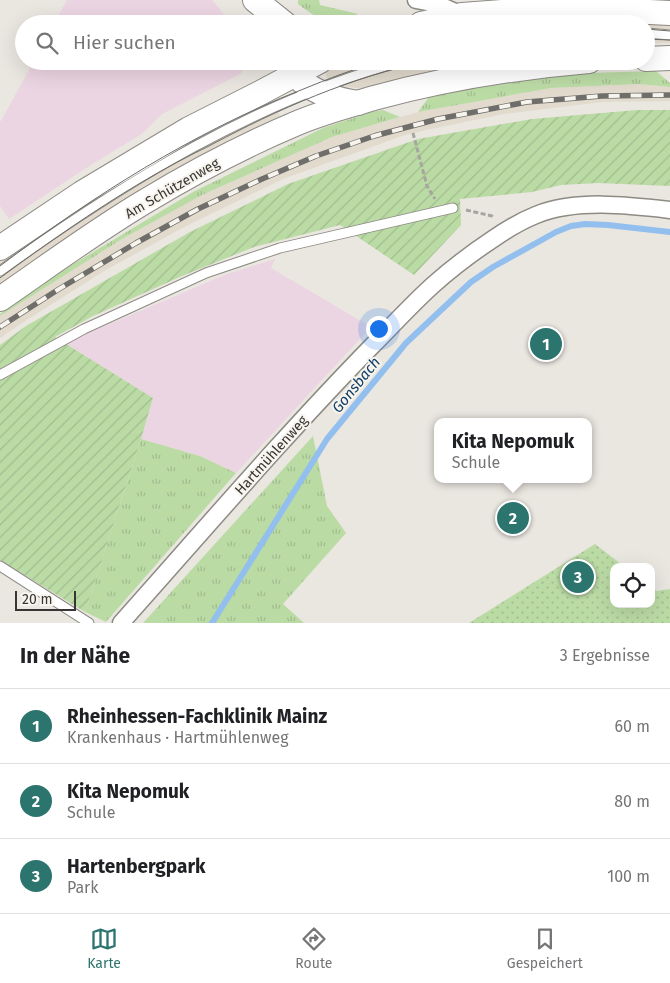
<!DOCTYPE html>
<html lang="de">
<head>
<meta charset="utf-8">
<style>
  :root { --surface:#fff; --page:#f2f2f2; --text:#202124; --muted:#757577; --line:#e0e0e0; --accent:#2c746e }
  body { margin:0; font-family:"Fira Sans",sans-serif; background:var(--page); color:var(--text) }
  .controls { position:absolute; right:15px; bottom:15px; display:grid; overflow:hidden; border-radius:10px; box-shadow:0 5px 20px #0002 }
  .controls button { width:45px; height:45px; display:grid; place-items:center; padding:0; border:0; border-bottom:1px solid var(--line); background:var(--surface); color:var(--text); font:25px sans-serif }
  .scale { position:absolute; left:15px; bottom:12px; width:61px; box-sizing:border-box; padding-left:5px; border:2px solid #373634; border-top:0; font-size:14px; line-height:18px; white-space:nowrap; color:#373634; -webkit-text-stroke:4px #f7f3ed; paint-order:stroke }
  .you { position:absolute; left:378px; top:328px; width:18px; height:18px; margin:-12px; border:4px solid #fff; border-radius:50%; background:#1a73e8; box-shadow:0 0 0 8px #1a73e833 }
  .badge { display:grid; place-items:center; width:32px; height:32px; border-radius:50%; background:var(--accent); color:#fff; font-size:16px; font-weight:700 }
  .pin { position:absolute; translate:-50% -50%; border:2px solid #fff; box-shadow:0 1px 5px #0006 }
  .popup { position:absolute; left:434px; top:418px; width:158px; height:65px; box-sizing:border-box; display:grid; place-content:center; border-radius:10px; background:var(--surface); filter:drop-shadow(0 1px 4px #0005); font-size:16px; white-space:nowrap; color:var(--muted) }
  .popup b { font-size:19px; color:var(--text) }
  .popup::after { content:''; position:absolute; left:50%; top:100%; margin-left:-10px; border:10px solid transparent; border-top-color:var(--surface) }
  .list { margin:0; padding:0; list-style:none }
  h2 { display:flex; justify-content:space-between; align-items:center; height:65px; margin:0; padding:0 20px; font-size:21px }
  h2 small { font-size:16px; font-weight:400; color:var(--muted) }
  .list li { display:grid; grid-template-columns:32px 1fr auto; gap:15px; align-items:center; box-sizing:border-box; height:75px; padding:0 20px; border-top:1px solid var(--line) }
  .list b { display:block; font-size:19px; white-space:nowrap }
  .list p { margin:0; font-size:16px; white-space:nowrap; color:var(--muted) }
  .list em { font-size:16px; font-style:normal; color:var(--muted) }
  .icon { flex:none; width:28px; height:28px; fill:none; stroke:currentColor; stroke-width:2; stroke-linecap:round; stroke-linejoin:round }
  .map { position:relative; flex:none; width:670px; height:623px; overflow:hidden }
  .search { position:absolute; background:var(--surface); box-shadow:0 5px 20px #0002; left:15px; right:15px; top:15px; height:55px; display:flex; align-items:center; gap:12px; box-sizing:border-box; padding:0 18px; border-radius:28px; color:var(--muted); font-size:19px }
  .sheet { height:290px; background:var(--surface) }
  nav { display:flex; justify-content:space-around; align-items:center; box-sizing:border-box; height:70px; border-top:1px solid var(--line); background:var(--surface); font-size:14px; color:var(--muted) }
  nav a { display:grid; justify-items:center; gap:2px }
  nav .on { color:var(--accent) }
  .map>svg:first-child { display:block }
  .commercial { fill:#ecd5e2 }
  .built { fill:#e1dacd }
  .grass { fill:url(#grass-tufts) }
  .park { fill:url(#park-dots) }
  .garden { fill:url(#garden-furrows) }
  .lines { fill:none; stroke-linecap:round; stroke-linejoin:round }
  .stream { stroke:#93bfee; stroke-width:6 }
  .lane-casing { stroke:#8e8b85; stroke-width:11 }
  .street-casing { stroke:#8e8b85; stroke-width:19 }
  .secondary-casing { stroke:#8e8b85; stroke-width:26 }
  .path { stroke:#a7a5a0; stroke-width:3; stroke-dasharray:5 2.5; stroke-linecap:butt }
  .lane { stroke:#fff; stroke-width:9 }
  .street { stroke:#fff; stroke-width:16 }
  .secondary { stroke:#fff; stroke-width:24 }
  .tram { stroke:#6f6e6a; stroke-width:1 }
  .rail-casing { stroke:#6f6e6a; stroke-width:5.5 }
  .rail { stroke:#f7f3ed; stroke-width:4; stroke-dasharray:11; stroke-linecap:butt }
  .labels { text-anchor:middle; stroke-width:4; stroke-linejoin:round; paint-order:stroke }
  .street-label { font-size:14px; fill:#373634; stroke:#f7f3ed }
  .water-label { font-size:15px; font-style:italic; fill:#0f3f6a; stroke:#f7f3ed }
</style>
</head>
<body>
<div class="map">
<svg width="670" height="623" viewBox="0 0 670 623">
  <defs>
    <pattern id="grass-tufts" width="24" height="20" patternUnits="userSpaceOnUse" patternTransform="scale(1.25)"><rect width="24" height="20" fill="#bbdba5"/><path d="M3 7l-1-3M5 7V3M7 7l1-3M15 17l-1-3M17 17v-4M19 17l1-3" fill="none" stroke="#a1bd8f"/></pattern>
    <pattern id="park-dots" width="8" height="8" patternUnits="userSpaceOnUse" patternTransform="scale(1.25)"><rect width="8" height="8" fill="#bbdba5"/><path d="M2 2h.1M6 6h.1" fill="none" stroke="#a1bd8f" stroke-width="1.8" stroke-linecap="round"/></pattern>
    <pattern id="garden-furrows" width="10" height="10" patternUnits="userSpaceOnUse" patternTransform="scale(1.25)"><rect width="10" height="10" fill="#bbdba5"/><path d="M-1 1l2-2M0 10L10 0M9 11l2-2" fill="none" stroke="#a1bd8f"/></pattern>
  </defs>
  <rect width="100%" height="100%" fill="#eae6e0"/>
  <g class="commercial">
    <polygon points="67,0 212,0 232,24 54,24"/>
    <polygon points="34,61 246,61 244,69 240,74 162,114 143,133 86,168 9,219 0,206 0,121 1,121"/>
    <polygon points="275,259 271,268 371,327 236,473 200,456 141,439 153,398 65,343 227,274"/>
  </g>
  <g class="built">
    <polygon points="510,22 670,22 670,43 646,42 646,24 487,24"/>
    <polygon points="339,61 495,61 363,89 344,86 333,82 326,77 326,70 330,65"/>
    <polygon points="639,84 670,87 670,101 602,102 504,114 426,130 402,136 283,179 186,226 104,271 22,323 0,338 0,316 122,239 202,195 332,137 418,112 551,88"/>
    <polygon points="270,94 280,116 229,139 142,187 129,196 118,206 0,287 0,257 28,236"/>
  </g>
  <g class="grass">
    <path d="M298,0H319L320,5L358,14C346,21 332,21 319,17C311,15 304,8 298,4Z"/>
    <polygon points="656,71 670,83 670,87 639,84 551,88 418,112 429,97 519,79 589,73"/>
    <polygon points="383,110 400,117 332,137 202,195 122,239 0,316 0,314 50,278 193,192 323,128 371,112"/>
    <polygon points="313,436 327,506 346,533 283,604 304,623 143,623"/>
    <polygon points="141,439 200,456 236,473 106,622 85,612"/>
  </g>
  <polygon class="park" points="595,544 625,567 614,567 614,604 651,604 651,587 657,591 670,589 670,623 469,623"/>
  <polygon class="garden" points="637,110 670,110 670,186 598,183 561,185 532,192 460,199 461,225 414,275 340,225 254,247 182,276 93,316 55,337 153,398 141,439 85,612 0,560 0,345 26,326 190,232 288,184 418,139 532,119"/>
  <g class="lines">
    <polyline class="stream" points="212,623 327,439 406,343 471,282 493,267 556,232 571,226 585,224 608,225 670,232"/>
    <defs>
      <g id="lane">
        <polyline points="646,33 670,35"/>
        <polyline points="357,61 388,63"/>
        <path d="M0,271C123,183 256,100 404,61"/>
        <polyline points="0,375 84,329 206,273 280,248 453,208"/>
        <polyline points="0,566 89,623"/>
      </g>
      <g id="street">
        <polyline points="416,0 437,4 462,15"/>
        <path d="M121,623C204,530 285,435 372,346C392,326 412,304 433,285C452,268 472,253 493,239C506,230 521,221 536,215C575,199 628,205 670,210"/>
      </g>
      <g id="secondary">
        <polyline points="255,0 285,24"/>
        <polyline points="421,24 462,15 515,11 629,11 670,13"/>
        <polyline points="646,59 670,58"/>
        <path d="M288,63C292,70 297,76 303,82C318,94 339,100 358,103"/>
        <polyline points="0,248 82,193 189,129 260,93 320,61"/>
        <path d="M0,299C48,266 94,232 144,202C192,173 243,146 295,124C320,113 347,106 374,98C444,79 517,67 589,61"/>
      </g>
    </defs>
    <use href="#lane" class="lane-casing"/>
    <use href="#street" class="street-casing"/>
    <use href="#secondary" class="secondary-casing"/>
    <g class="path">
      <polyline points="413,133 427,186 435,199"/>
      <polyline points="466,210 492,216 493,217"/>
    </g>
    <use href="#lane" class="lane"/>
    <use href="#street" class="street"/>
    <use href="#secondary" class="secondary"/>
    <g class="tram">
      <polyline points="646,29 670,31"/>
      <polyline points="646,39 670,40"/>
      <path d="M0,266C93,196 192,133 301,90C328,79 355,68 384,61"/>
      <path d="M0,278C46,244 93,211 142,182C164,169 186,157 209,146C278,109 351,77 428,61"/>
    </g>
    <defs>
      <polyline id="rail" points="0,327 59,289 136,243 198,209 262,179 316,156 374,136 438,119 527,102 602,96 670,95"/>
    </defs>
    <use href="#rail" class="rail-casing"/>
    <use href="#rail" class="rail"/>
  </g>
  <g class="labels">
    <g class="street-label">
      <text transform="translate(172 188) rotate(-30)" y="5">Am Schützenweg</text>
      <text transform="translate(271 455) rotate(-48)" y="5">Hartmühlenweg</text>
    </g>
    <g class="water-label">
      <text transform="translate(356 385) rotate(-51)" y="5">Gonsbach</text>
    </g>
  </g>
</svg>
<div class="controls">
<button><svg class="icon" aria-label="locate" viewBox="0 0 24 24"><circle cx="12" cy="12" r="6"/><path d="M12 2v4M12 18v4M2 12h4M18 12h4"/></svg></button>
</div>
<div class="scale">20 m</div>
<div class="you"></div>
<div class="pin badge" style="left:546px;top:344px">1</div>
<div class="pin badge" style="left:513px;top:518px">2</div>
<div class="popup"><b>Kita Nepomuk</b>Schule</div>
<div class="pin badge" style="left:578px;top:577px">3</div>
<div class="search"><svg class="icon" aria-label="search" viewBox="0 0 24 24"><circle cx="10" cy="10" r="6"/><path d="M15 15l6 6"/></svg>Hier suchen</div>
</div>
<section class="sheet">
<h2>In der Nähe<small>3 Ergebnisse</small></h2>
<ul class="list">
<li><span class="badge">1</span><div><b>Rheinhessen-Fachklinik Mainz</b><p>Krankenhaus · Hartmühlenweg</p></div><em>60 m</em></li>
<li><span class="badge">2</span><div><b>Kita Nepomuk</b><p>Schule</p></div><em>80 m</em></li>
<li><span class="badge">3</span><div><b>Hartenbergpark</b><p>Park</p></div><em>100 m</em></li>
</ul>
</section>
<nav>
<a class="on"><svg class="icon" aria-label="map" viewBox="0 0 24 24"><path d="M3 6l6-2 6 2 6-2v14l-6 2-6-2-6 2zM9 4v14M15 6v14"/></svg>Karte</a>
<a><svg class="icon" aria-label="directions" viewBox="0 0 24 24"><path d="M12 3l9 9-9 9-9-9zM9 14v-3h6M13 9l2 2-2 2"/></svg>Route</a>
<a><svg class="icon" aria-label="saved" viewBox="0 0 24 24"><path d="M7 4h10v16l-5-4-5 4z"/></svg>Gespeichert</a>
</nav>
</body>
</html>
